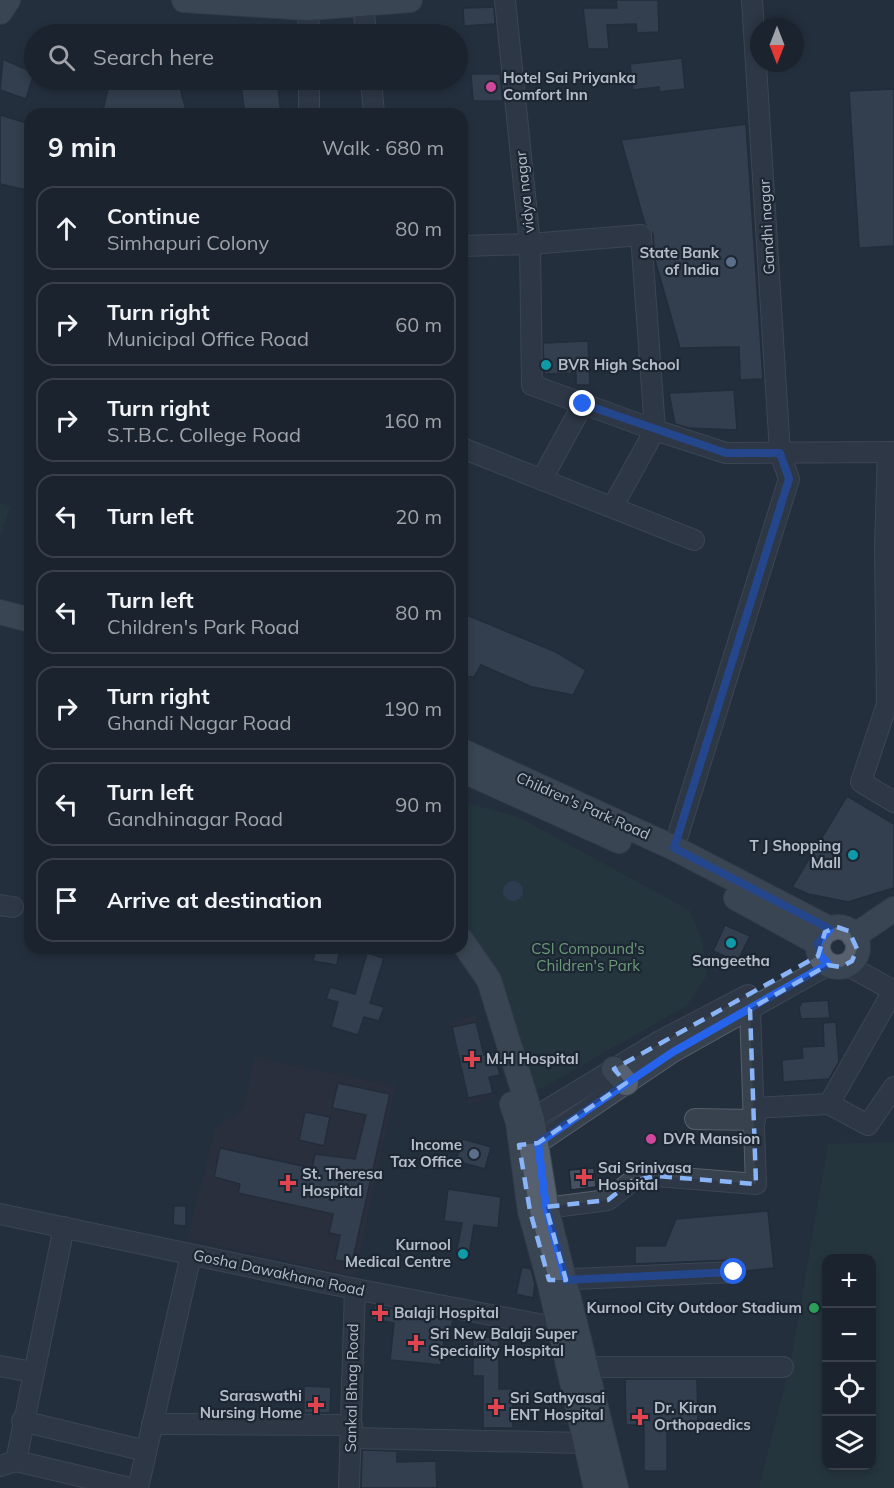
<!DOCTYPE html>
<html lang="en">
<head>
<meta charset="utf-8">
<style>
  :root { --surface:#1b232e; --page:#282f3a; --text:#f1f3f6; --muted:#a0a4aa; --line:#39404a }
  body { margin:0; font-family:Mulish,sans-serif; background:var(--page); color:var(--text) }
  .controls { position:absolute; right:18px; bottom:18px; display:grid; overflow:hidden; border-radius:12px; box-shadow:0 3px 9px #0003 }
  .controls button { width:54px; height:54px; display:grid; place-items:center; padding:0; border:0; border-bottom:2px solid var(--line); background:var(--surface); color:var(--text); font:30px sans-serif }
  .compass { position:absolute; left:750px; top:18px; width:54px; height:54px; border-radius:50%; background:var(--surface); box-shadow:0 3px 9px #0003; rotate:180deg }
  .stop { position:absolute; width:18px; height:18px; margin:-14px; border:4px solid #2563eb; border-radius:50%; background:#fff }
  .stop.end { background:#2563eb; border-color:#fff; box-shadow:0 2px 6px #0008 }
  .list { margin:0; padding:0; list-style:none }
  h2 { display:flex; justify-content:space-between; align-items:center; height:78px; margin:0; padding:0 24px; font-size:26px }
  h2 small { font-size:20px; font-weight:400; color:var(--muted) }
  .list li { display:grid; grid-template-columns:39px 1fr auto; gap:18px; align-items:center; box-sizing:border-box; height:84px; margin:0 12px 12px; padding:0 12px; border:2px solid var(--line); border-radius:18px }
  .list b { display:block; font-size:22px; white-space:nowrap }
  .list p { margin:0; font-size:20px; white-space:nowrap; color:var(--muted) }
  .list em { font-size:20px; font-style:normal; color:var(--muted) }
  .icon { flex:none; width:33px; height:33px; fill:none; stroke:currentColor; stroke-width:2; stroke-linecap:round; stroke-linejoin:round }
  .map { position:relative; flex:none; width:894px; height:1488px; overflow:hidden }
  .search { position:absolute; background:var(--surface); box-shadow:0 3px 9px #0003; left:24px; top:24px; width:444px; height:66px; display:flex; align-items:center; gap:15px; box-sizing:border-box; padding:0 21px; border-radius:33px; color:var(--muted); font-size:22px }
  .panel { position:absolute; background:var(--surface); box-shadow:0 3px 9px #0003; left:24px; top:108px; width:444px; height:846px; border-radius:18px }
  .map>svg:first-child { display:block }
  .medical { fill:#32303f }
  .green { fill:#263c3f; fill-rule:evenodd }
  .water { fill:#394c67 }
  .building { fill:#455162; stroke:#1f2835; stroke-width:1.5 }
  .lines { fill:none; stroke-linecap:round; stroke-linejoin:round }
  .minor-casing { stroke:#565f6c; stroke-width:22 }
  .major-casing { stroke:#414a57; stroke-width:26 }
  .minor { stroke:#38414e; stroke-width:20 }
  .major { stroke:#56606e; stroke-width:24 }
  .route { stroke:#2563eb; stroke-width:8 }
  .marked { fill:none; stroke:#8ab4f8; stroke-width:4.5; stroke-dasharray:12 8; stroke-linejoin:round }
  .hotel-dot { fill:#d1479c; stroke:#1d2633; stroke-width:2 }
  .service-dot { fill:#5c6f8a; stroke:#1d2633; stroke-width:2 }
  .culture-dot { fill:#0f9aa8; stroke:#1d2633; stroke-width:2 }
  .health-dot { fill:#e0444e; stroke:#1d2633; stroke-width:2 }
  .leisure-dot { fill:#2e9e5b; stroke:#1d2633; stroke-width:2 }
  .labels { text-anchor:middle; stroke-width:4.5; stroke-linejoin:round; paint-order:stroke }
  .poi-label { font-size:15px; font-weight:bold; fill:#b4bcc9; stroke:#1d2633; text-anchor:start }
  .street-label { font-size:15px; fill:#b4bcc9; stroke:#1d2633 }
  .park-label { font-size:15px; fill:#6b9a76; stroke:#1d2633 }
</style>
</head>
<body>
<div class="map">
<svg width="894" height="1488" viewBox="0 0 894 1488">
  <rect width="100%" height="100%" fill="#242f3e"/>
  <g class="medical">
    <polygon points="476,1016 494,1097 468,1104 449,1022"/>
    <polygon points="254,1058 395,1086 355,1276 188,1238 216,1128 244,1109"/>
  </g>
  <g class="green">
    <polygon points="0,503 10,506 0,539"/>
    <polygon points="462,802 518,817 689,910 702,940 707,975 687,1005 533,1093 462,931"/>
    <path d="M894,1142V1488H759L792,1357L828,1144ZM826,1258H872V1466H826Z"/>
  </g>
  <circle class="water" cx="513" cy="891" r="10"/>
  <g class="building">
    <polygon points="616,0 658,0 659,32 637,33 636,24 607,25 609,49 588,49 583,8 617,8"/>
    <polygon points="494,7 495,24 464,26 463,8"/>
    <polygon points="682,58 685,89 659,92 659,87 633,90 630,64"/>
    <polygon points="3,59 34,73 26,99 0,90"/>
    <polygon points="471,74 500,74 503,101 473,101"/>
    <polygon points="110,80 178,80 187,114 102,114"/>
    <polygon points="240,80 277,80 281,114 245,114"/>
    <polygon points="894,89 894,246 859,248 849,91"/>
    <polygon points="0,115 30,124 30,191 0,184"/>
    <polygon points="746,124 763,379 740,380 739,347 680,348 655,260 653,234 645,224 621,140"/>
    <polygon points="588,341 590,385 576,385 576,373 544,374 543,343"/>
    <polygon points="734,390 737,430 688,428 675,424 669,393"/>
    <polygon points="462,613 556,652 586,670 573,695 532,687 481,665 474,677 462,676"/>
    <polygon points="847,796 894,824 894,888 848,902 808,894 792,887"/>
    <polygon points="725,925 750,936 737,962 713,951"/>
    <polygon points="316,948 340,948 337,965 313,961"/>
    <polygon points="367,953 384,958 370,1003 384,1007 379,1021 364,1017 358,1035 331,1027 338,1002 326,999 330,987 355,994"/>
    <polygon points="828,1000 830,1018 801,1019 799,1008 802,1002"/>
    <polygon points="476,1022 484,1055 494,1052 500,1075 489,1077 493,1093 468,1098 452,1027"/>
    <polygon points="836,1022 839,1062 829,1079 783,1082 782,1060 803,1058 802,1047 824,1046 823,1023"/>
    <polygon points="338,1083 390,1094 352,1263 335,1260 340,1235 329,1233 333,1214 238,1193 240,1184 214,1177 220,1148 312,1168 315,1154 355,1159 366,1115 332,1108"/>
    <polygon points="305,1112 330,1117 324,1146 299,1140"/>
    <polygon points="463,1139 491,1147 485,1169 456,1161"/>
    <polygon points="594,1168 596,1187 571,1190 569,1170"/>
    <polygon points="448,1189 501,1197 498,1228 474,1225 469,1255 456,1254 462,1223 444,1221"/>
    <polygon points="174,1206 186,1206 186,1226 173,1225"/>
    <polygon points="768,1211 774,1268 746,1271 740,1262 733,1260 635,1264 635,1246 665,1246 676,1219"/>
    <polygon points="522,1267 531,1269 535,1284 533,1298 516,1294"/>
    <polygon points="375,1305 453,1320 450,1333 445,1332 441,1365 390,1360 394,1323 372,1319"/>
    <polygon points="473,1337 499,1337 499,1389 513,1389 513,1428 483,1428 483,1376 473,1376"/>
    <polygon points="625,1379 697,1379 698,1423 667,1424 667,1471 644,1471 644,1425 626,1425"/>
    <polygon points="304,1386 331,1387 330,1413 304,1413"/>
    <polygon points="362,1450 397,1451 397,1462 436,1461 437,1488 361,1488"/>
  </g>
  <g class="lines">
    <defs>
      <g id="minor">
        <polyline points="505,0 530,244 532,385 655,430 726,453 894,452"/>
        <polyline points="363,4 366,34"/>
        <polyline points="308,8 309,34"/>
        <polyline points="309,80 309,114"/>
        <polyline points="371,80 374,114"/>
        <polyline points="462,246 530,244 641,235 655,430 613,506"/>
        <polyline points="462,448 694,540"/>
        <polyline points="888,452 885,548 894,549"/>
        <polyline points="542,479 583,404"/>
        <polyline points="885,548 887,704 861,782 894,802"/>
        <polyline points="674,848 789,479 780,453 752,0"/>
        <polyline points="0,905 13,907"/>
        <polyline points="847,965 894,991"/>
        <polyline points="829,1104 868,1125 894,1087"/>
        <polyline points="754,1108 829,1104 893,991"/>
        <polyline points="695,1119 755,1120"/>
        <polyline points="520,1121 532,1119 660,1041 748,995"/>
        <polyline points="522,1145 538,1143 673,1052 828,965"/>
        <polyline points="531,1210 608,1200 632,1181 656,1176 756,1184 750,1009"/>
        <polyline points="0,1214 355,1289 559,1328"/>
        <polyline points="551,1280 734,1272"/>
        <polyline points="0,1366 33,1372"/>
        <polyline points="587,1367 783,1367"/>
        <polyline points="22,1421 146,1451"/>
        <polyline points="152,1424 352,1425"/>
        <polyline points="351,1438 584,1443"/>
        <polyline points="16,1461 64,1227"/>
        <polyline points="0,1466 16,1461 130,1488"/>
        <polyline points="138,1488 191,1255"/>
        <polyline points="349,1488 355,1289"/>
      </g>
      <g id="major">
        <polyline points="184,0 308,8 410,0"/>
        <polyline points="0,12 8,0"/>
        <polyline points="0,612 30,620"/>
        <polyline points="462,751 674,848 830,929"/>
        <polyline points="462,770 619,841"/>
        <polyline points="736,898 818,943"/>
        <circle cx="838" cy="947" r="20"/>
        <polyline points="854,936 894,909"/>
        <polyline points="462,941 489,980 532,1119 546,1207 616,1488"/>
        <polyline points="614,1069 626,1083"/>
        <polyline points="512,1104 518,1122 530,1211 549,1280 596,1488"/>
      </g>
    </defs>
    <use href="#minor" class="minor-casing"/>
    <use href="#major" class="major-casing"/>
    <use href="#minor" class="minor"/>
    <use href="#major" class="major"/>
  </g>
  <g class="lines">
    <polyline class="route" points="583,404 726,453 780,453 789,479 674,848 830,929 818,943 820,955 828,964 673,1052 538,1143 546,1207 566,1280 734,1272"/>
  </g>
  <path d="M0 0H894V1488H0ZM837,927L849,931L857,949L852,961L841,967L828,965L750,1009L756,1184L656,1176L632,1181L608,1200L546,1207L566,1280H549L530,1211L519,1145L538,1143L626,1083L614,1069L818,956L825,932Z" fill="#242f3e" fill-opacity=".55" fill-rule="evenodd"/>
  <path class="marked" d="M837,927L849,931L857,949L852,961L841,967L828,965L750,1009L756,1184L656,1176L632,1181L608,1200L546,1207L566,1280H549L530,1211L519,1145L538,1143L626,1083L614,1069L818,956L825,932Z"/>
  <g class="hotel-dot">
    <circle cx="491" cy="87" r="6"/>
    <circle cx="651" cy="1139" r="6"/>
  </g>
  <g class="service-dot">
    <circle cx="731" cy="262" r="6"/>
    <circle cx="474" cy="1154" r="6"/>
  </g>
  <g class="culture-dot">
    <circle cx="546" cy="365" r="6"/>
    <circle cx="853" cy="855" r="6"/>
    <circle cx="731" cy="943" r="6"/>
    <circle cx="463" cy="1254" r="6"/>
  </g>
  <g class="health-dot">
    <path d="M469 1050h6v6h6v6h-6v6h-6v-6h-6v-6h6z"/>
    <path d="M581 1168h6v6h6v6h-6v6h-6v-6h-6v-6h6z"/>
    <path d="M285 1174h6v6h6v6h-6v6h-6v-6h-6v-6h6z"/>
    <path d="M377 1304h6v6h6v6h-6v6h-6v-6h-6v-6h6z"/>
    <path d="M413 1334h6v6h6v6h-6v6h-6v-6h-6v-6h6z"/>
    <path d="M313 1396h6v6h6v6h-6v6h-6v-6h-6v-6h6z"/>
    <path d="M493 1398h6v6h6v6h-6v6h-6v-6h-6v-6h6z"/>
    <path d="M637 1408h6v6h6v6h-6v6h-6v-6h-6v-6h6z"/>
  </g>
  <circle class="leisure-dot" cx="814" cy="1308" r="6"/>
  <g class="labels">
    <g class="poi-label">
      <text x="503" y="83">Hotel Sai Priyanka<tspan x="503" dy="17">Comfort Inn</tspan></text>
      <text x="719" y="258" text-anchor="end">State Bank<tspan x="719" dy="17">of India</tspan></text>
      <text x="558" y="370">BVR High School</text>
      <text x="841" y="851" text-anchor="end">T J Shopping<tspan x="841" dy="17">Mall</tspan></text>
      <text x="731" y="966" text-anchor="middle">Sangeetha</text>
      <text x="486" y="1064">M.H Hospital</text>
      <text x="663" y="1144">DVR Mansion</text>
      <text x="462" y="1150" text-anchor="end">Income<tspan x="462" dy="17">Tax Office</tspan></text>
      <text x="598" y="1173">Sai Srinivasa<tspan x="598" dy="17">Hospital</tspan></text>
      <text x="302" y="1179">St. Theresa<tspan x="302" dy="17">Hospital</tspan></text>
      <text x="451" y="1250" text-anchor="end">Kurnool<tspan x="451" dy="17">Medical Centre</tspan></text>
      <text x="802" y="1313" text-anchor="end">Kurnool City Outdoor Stadium</text>
      <text x="394" y="1318">Balaji Hospital</text>
      <text x="430" y="1339">Sri New Balaji Super<tspan x="430" dy="17">Speciality Hospital</tspan></text>
      <text x="302" y="1401" text-anchor="end">Saraswathi<tspan x="302" dy="17">Nursing Home</tspan></text>
      <text x="510" y="1403">Sri Sathyasai<tspan x="510" dy="17">ENT Hospital</tspan></text>
      <text x="654" y="1413">Dr. Kiran<tspan x="654" dy="17">Orthopaedics</tspan></text>
    </g>
    <g class="street-label">
      <text transform="translate(525 192) rotate(-96)" y="5">vidya nagar</text>
      <text transform="translate(767 227) rotate(-93)" y="5">Gandhi nagar</text>
      <text transform="translate(583 806) rotate(24)" y="5">Children's Park Road</text>
      <text transform="translate(279 1273) rotate(12)" y="5">Gosha Dawakhana Road</text>
      <text transform="translate(352 1388) rotate(-89)" y="5">Sankal Bhag Road</text>
    </g>
    <g class="park-label">
      <text x="588" y="954">CSI Compound's<tspan x="588" dy="17">Children's Park</tspan></text>
    </g>
  </g>
</svg>
<div class="controls">
<button>+</button>
<button>−</button>
<button><svg class="icon" aria-label="locate" viewBox="0 0 24 24"><circle cx="12" cy="12" r="6"/><path d="M12 2v4M12 18v4M2 12h4M18 12h4"/></svg></button>
<button><svg class="icon" aria-label="layers" viewBox="0 0 24 24"><path d="M12 4l9 5-9 5-9-5zM3 14l9 5 9-5"/></svg></button>
</div>
<svg class="compass" viewBox="-18 -18 36 36"><path d="M0-13l5 13h-10z" fill="#e53935"/><path d="M0 13l5-13h-10z" fill="#a0a4aa"/></svg>
<div class="stop" style="left:734px;top:1272px"></div>
<div class="stop end" style="left:583px;top:404px"></div>
<div class="search"><svg class="icon" aria-label="search" viewBox="0 0 24 24"><circle cx="10" cy="10" r="6"/><path d="M15 15l6 6"/></svg>Search here</div>
<section class="panel">
<h2>9 min<small>Walk · 680 m</small></h2>
<ul class="list">
<li><svg class="icon" aria-label="ahead" viewBox="0 0 24 24"><path d="M12 20V5M6 11l6-6 6 6"/></svg><div><b>Continue</b><p>Simhapuri Colony</p></div><em>80 m</em></li>
<li><svg class="icon" aria-label="right" viewBox="0 0 24 24"><path d="M7 20v-9h11M14 6l5 5-5 5"/></svg><div><b>Turn right</b><p>Municipal Office Road</p></div><em>60 m</em></li>
<li><svg class="icon" aria-label="right" viewBox="0 0 24 24"><path d="M7 20v-9h11M14 6l5 5-5 5"/></svg><div><b>Turn right</b><p>S.T.B.C. College Road</p></div><em>160 m</em></li>
<li><svg class="icon" aria-label="left" viewBox="0 0 24 24"><path d="M17 20v-9H6M10 6l-5 5 5 5"/></svg><div><b>Turn left</b></div><em>20 m</em></li>
<li><svg class="icon" aria-label="left" viewBox="0 0 24 24"><path d="M17 20v-9H6M10 6l-5 5 5 5"/></svg><div><b>Turn left</b><p>Children's Park Road</p></div><em>80 m</em></li>
<li><svg class="icon" aria-label="right" viewBox="0 0 24 24"><path d="M7 20v-9h11M14 6l5 5-5 5"/></svg><div><b>Turn right</b><p>Ghandi Nagar Road</p></div><em>190 m</em></li>
<li><svg class="icon" aria-label="left" viewBox="0 0 24 24"><path d="M17 20v-9H6M10 6l-5 5 5 5"/></svg><div><b>Turn left</b><p>Gandhinagar Road</p></div><em>90 m</em></li>
<li><svg class="icon" aria-label="arrive" viewBox="0 0 24 24"><path d="M6 21V4h12l-3 4 3 4H6"/></svg><div><b>Arrive at destination</b></div></li>
</ul>
</section>
</div>
</body>
</html>
